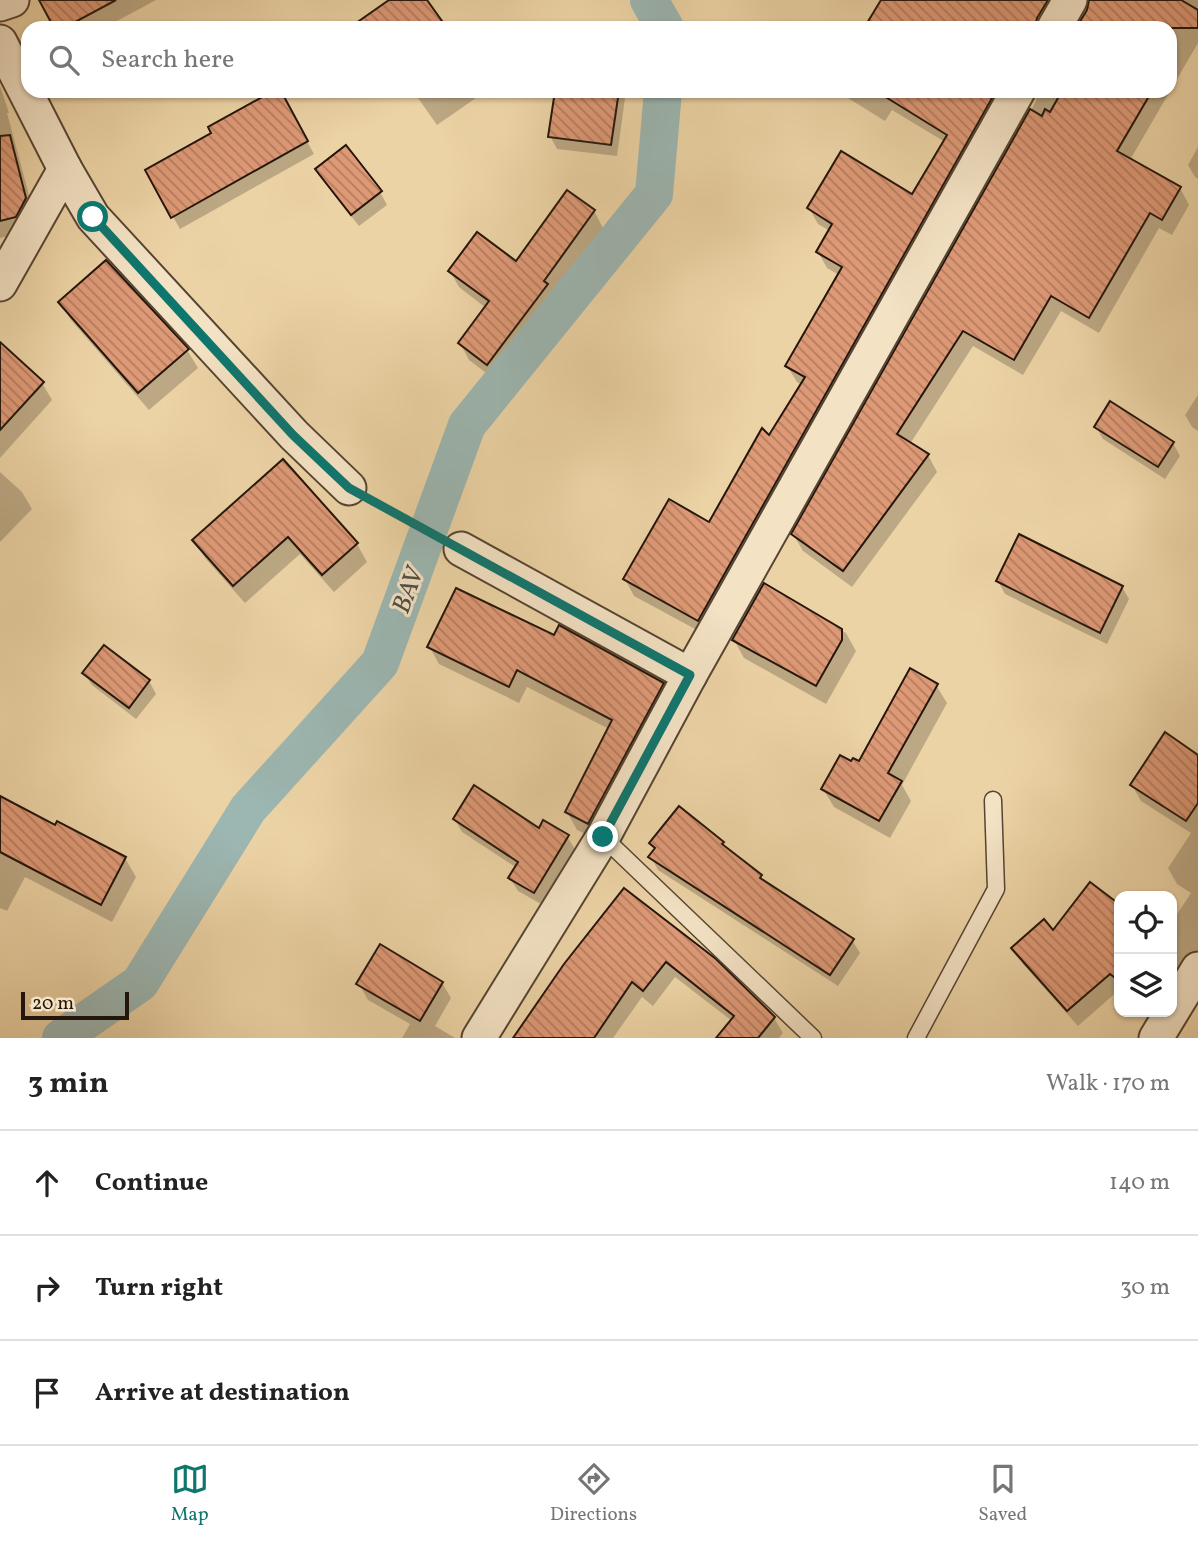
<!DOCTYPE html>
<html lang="en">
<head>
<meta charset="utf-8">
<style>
  :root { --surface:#fff; --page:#f2f2f2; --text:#222; --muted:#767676; --line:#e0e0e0; --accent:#0f766e }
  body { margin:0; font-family:Vollkorn,serif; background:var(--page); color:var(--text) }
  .controls { position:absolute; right:21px; bottom:21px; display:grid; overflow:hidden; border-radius:14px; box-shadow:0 2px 5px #0004 }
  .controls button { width:63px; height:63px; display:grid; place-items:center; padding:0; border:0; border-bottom:2px solid var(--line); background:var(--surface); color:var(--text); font:35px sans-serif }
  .scale { position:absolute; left:21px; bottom:18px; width:108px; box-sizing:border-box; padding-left:7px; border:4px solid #24160c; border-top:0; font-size:19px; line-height:24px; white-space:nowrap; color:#24160c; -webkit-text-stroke:5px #f3e2c4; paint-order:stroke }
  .stop { position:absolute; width:21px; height:21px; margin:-16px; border:5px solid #0f766e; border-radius:50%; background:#fff }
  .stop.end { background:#0f766e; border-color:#fff; box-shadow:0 2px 7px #0008 }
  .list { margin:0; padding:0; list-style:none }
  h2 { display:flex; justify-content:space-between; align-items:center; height:91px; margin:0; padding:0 28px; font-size:30px }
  h2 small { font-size:23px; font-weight:400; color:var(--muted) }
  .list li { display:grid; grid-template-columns:46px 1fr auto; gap:21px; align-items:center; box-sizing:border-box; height:105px; padding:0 28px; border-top:2px solid var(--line) }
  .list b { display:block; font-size:26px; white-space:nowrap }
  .list em { font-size:23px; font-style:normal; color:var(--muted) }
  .icon { flex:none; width:38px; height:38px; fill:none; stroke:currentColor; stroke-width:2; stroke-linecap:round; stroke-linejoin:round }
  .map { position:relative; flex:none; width:1198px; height:1038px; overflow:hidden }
  .search { position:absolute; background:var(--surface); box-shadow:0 2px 5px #0004; left:21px; right:21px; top:21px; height:77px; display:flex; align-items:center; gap:18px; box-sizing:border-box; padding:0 24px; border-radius:21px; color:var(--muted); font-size:26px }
  .sheet { height:406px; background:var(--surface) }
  nav { display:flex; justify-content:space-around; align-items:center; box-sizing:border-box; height:98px; border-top:2px solid var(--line); background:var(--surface); font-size:19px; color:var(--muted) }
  nav a { display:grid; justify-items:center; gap:4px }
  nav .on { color:var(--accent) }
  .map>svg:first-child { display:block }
  .shadow { fill:#0003 }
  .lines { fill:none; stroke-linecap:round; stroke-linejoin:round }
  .canal { stroke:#9cb6b1; stroke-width:38 }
  .building { fill:url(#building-back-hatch); stroke:#24160c; stroke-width:2 }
  .lane-casing { stroke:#564532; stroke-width:19 }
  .street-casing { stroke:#564532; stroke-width:37 }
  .path { stroke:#24160c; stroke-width:4.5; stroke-dasharray:2 3.5; stroke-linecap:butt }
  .lane { stroke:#f3e2c4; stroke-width:16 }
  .street { stroke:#f3e2c4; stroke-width:33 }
  .route { stroke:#0f766e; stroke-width:9 }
  .labels { text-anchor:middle; stroke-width:6; stroke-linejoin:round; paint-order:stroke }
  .water-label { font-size:26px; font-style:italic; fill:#4e4e46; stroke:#f3e2c4 }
</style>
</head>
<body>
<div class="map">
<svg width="1198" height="1038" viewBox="0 0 1198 1038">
  <defs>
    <pattern id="building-back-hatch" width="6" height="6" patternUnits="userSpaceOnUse" patternTransform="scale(1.75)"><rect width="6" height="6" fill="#de9976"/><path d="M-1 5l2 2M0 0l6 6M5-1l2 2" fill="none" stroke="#b47c5f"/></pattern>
  </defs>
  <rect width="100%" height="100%" fill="#ecd3a5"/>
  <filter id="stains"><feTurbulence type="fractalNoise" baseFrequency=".00286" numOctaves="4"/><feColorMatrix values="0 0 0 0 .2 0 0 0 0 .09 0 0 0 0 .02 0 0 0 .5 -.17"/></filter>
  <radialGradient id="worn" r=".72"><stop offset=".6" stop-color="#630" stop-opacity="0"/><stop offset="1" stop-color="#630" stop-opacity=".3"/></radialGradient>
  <g class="shadow">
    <polygon points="54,0 156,0 104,28 56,28"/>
    <polygon points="914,0 1069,0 1050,28 899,28"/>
    <polygon points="1091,0 1198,0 1198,43 1130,160 1180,188 1189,205 1172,235 1159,228 1099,333 1061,311 1023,375 973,346 910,444 928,455 937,472 852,587 803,551 793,534 1036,101 1039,91 1170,91 1170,28 1078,28 1089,10"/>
    <polygon points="0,86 9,113 7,113 34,214 24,232 0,238"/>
    <polygon points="277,91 279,91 314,154 180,229 147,171 214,134"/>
    <polygon points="413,91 486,91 437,125"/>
    <polygon points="557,91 626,91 617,156 557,149 550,136"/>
    <polygon points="841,91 1017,91 708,636 634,596 625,579 710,524 770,438 802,385 797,382 787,366 839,275 827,268 818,252 830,231 818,224 809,208 913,196 945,142 892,110 885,121 843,95"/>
    <polygon points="346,147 380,192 387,205 359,226 324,182 317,170"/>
    <polygon points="1198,147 1198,179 1195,177 1188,165"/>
    <polygon points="594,211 603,228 553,297 556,301 497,381 469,360 460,343 486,308 459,287 450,271 517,263"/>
    <polygon points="60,302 187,350 198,368 149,410 71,320"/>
    <polygon points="0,345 42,383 52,400 0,458"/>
    <polygon points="1198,395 1198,431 1192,427 1185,415"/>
    <polygon points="1096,427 1173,443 1180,456 1165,479 1103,439"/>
    <polygon points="283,461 357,544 367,562 334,592 300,554 245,603 205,558 194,540"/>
    <polygon points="0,472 22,492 32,509 0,542"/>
    <polygon points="998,581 1122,587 1129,599 1107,644 1005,594"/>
    <polygon points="764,586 846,633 856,651 826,704 744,658 734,640"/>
    <polygon points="555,637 663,684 673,701 598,840 577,830 567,812 609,729 527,687 519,703 439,664 429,646"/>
    <polygon points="104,647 149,681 156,694 136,719 92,685 84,673"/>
    <polygon points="936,685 947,703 902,785 911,801 890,838 834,807 823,789 860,763"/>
    <polygon points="1198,757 1198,960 1172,1002 1172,922 1191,893 1177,884 1168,868 1191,833 1141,801 1132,785"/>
    <polygon points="0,798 56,828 125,858 136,877 112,922 25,877 7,911 0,908"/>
    <polygon points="455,820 539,830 567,837 575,849 541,904 518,891 510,878 517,868 462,832"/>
    <polygon points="651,843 722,843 726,850 761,876 766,884 852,940 860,953 838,986 658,870 651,857 655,851"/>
    <polygon points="1091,885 1119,907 1119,990 1078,1026 1023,964 1014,948 1053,932"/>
    <polygon points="624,891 774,1018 783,1033 779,1038 727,1038 732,1021 675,977 653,1006 642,997 613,1038 515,1038"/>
    <polygon points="442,983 451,998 435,1026 455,1038 402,1038 410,1024 368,1000 359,984"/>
  </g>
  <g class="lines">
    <g class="canal">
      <polyline points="649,0 665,28"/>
      <polyline points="61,1038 140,983 248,809 380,663 467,425 654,194 663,91"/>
    </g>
  </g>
  <g class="building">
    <polygon points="39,0 116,0 64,28 54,28"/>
    <polygon points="389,0 427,0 447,28 349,28"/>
    <polygon points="881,0 1048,0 1037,18 1035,28 864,28"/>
    <polygon points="1089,0 1181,0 1198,10 1198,28 1076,28 1087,10"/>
    <polygon points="273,91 281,91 308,141 171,218 145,170 211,133 208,127"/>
    <polygon points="555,91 619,91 611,145 548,137"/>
    <polygon points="876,91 996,91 698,621 623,579 669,499 709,522 762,428 769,435 805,377 785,366 842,267 816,252 832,224 807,208 841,151 912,194 947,135"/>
    <polygon points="1062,91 1152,91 1117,151 1181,187 1162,220 1150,213 1089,318 1051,296 1014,360 963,331 897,434 929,454 843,571 791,534 1030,109 1042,116 1045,109 1050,112"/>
    <polygon points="10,135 26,198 16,217 0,221 0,136"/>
    <polygon points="346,145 382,191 351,215 315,169"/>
    <polygon points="567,190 595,210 544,281 548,284 487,365 458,343 489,301 448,271 477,232 516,261"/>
    <polygon points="106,260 189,349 138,393 58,302"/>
    <polygon points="0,342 44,382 0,430"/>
    <polygon points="1110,401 1174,442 1158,467 1094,427"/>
    <polygon points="283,459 358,543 322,575 288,537 233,586 192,540"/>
    <polygon points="1019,534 1123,586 1100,633 996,581"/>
    <polygon points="764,583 842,629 842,640 816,686 732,640"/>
    <polygon points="456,588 554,635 559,625 664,683 588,824 565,812 612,720 517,670 509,687 427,647"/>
    <polygon points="104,645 150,680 129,708 82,673"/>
    <polygon points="910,668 938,684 888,773 902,781 879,821 821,789 840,755 851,761 853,758 859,761"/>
    <polygon points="1165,732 1198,755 1198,803 1186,821 1130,785"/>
    <polygon points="474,785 539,828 543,820 569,835 534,893 508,878 518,862 453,819"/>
    <polygon points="0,796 55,825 57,821 126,857 101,905 0,852"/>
    <polygon points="679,806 724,842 722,844 762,875 760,878 854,939 830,975 648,857 655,848 649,843"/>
    <polygon points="1090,882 1119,904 1119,981 1110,974 1067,1011 1011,948 1044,919 1053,930"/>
    <polygon points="624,888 716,959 775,1017 758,1038 716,1038 734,1016 666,962 643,991 632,982 594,1038 513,1038 564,964"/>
    <polygon points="380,944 443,982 420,1021 356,984"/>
  </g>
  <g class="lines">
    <defs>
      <g id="lane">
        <polyline points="603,837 813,1038"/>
        <polyline points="916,1038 996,889 993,800"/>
      </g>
      <g id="street">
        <polyline points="0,4 12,0"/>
        <polyline points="1054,28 1070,0"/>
        <polyline points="0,42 65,169 93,217 294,435 349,488"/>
        <polyline points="0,284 65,169"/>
        <polyline points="461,549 690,675"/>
        <polyline points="479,1038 603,837 690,675 1018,91"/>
        <polyline points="1156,1038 1198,969"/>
      </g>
    </defs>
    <use href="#lane" class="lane-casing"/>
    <use href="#street" class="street-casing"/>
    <polyline class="path" points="379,504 432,534"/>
    <use href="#lane" class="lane"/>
    <use href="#street" class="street"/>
  </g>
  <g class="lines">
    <polyline class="route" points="93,217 293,435 349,488 690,675 603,837"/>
  </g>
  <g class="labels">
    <g class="water-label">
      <text transform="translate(407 590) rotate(-70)" y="9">BAV</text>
    </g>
  </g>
  <rect width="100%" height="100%" filter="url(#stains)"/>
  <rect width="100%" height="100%" fill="url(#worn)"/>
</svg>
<div class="controls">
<button><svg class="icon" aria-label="locate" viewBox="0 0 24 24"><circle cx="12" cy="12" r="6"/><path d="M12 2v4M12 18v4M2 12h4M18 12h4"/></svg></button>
<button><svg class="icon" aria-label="layers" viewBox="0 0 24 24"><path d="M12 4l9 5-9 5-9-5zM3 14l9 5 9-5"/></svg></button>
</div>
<div class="scale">20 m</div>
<div class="stop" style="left:93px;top:217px"></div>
<div class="stop end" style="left:603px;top:837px"></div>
<div class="search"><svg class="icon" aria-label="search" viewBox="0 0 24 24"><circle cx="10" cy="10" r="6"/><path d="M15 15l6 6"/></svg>Search here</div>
</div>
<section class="sheet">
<h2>3 min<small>Walk · 170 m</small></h2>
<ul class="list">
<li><svg class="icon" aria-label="ahead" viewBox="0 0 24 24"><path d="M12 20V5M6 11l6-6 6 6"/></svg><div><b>Continue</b></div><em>140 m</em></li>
<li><svg class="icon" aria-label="right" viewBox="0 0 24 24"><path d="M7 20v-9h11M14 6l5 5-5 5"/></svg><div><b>Turn right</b></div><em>30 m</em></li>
<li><svg class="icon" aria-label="arrive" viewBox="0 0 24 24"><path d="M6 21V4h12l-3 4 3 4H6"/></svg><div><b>Arrive at destination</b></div></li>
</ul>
</section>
<nav>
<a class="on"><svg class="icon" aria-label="map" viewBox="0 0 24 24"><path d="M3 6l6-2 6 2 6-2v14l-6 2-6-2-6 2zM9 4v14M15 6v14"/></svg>Map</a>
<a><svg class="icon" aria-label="directions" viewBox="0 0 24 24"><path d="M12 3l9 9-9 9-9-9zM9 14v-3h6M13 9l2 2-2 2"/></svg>Directions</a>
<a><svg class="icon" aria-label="saved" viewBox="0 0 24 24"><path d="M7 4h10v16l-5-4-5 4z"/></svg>Saved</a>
</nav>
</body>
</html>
